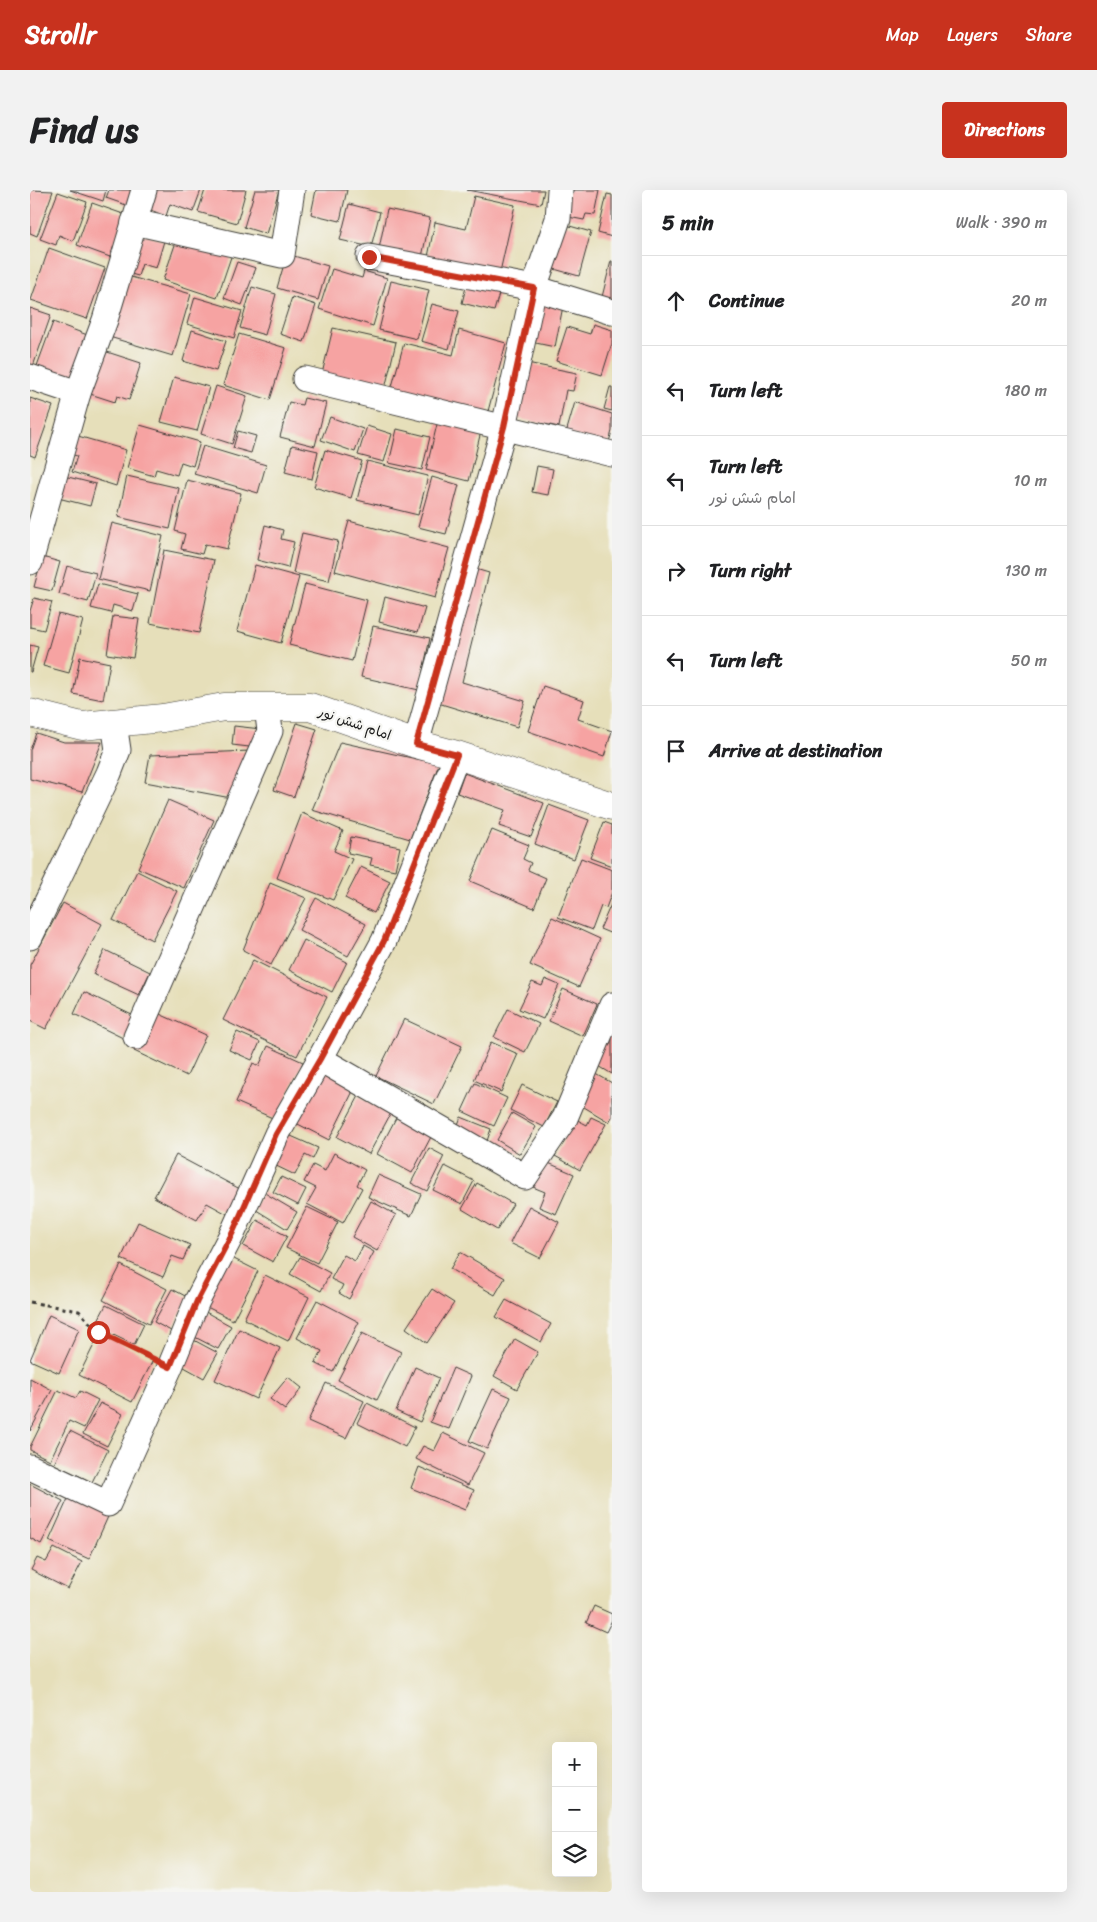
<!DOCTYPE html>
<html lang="en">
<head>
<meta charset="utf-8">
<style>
  :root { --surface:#fff; --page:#f2f2f2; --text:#202124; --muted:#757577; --line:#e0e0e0; --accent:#c8321e }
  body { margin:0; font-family:Sriracha,"Playpen Sans Arabic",sans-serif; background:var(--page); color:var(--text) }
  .controls { position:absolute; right:15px; bottom:15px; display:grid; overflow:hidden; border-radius:5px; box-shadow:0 5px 20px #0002 }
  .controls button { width:45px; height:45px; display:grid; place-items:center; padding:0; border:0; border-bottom:1px solid var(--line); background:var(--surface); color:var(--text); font:25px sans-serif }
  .stop { position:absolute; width:15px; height:15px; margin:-11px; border:4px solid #c8321e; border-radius:50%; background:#fff }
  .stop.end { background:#c8321e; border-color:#fff; box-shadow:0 1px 5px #0008 }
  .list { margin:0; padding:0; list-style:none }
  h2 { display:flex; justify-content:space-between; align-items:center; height:65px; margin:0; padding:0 20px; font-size:21px }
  h2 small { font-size:16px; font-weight:400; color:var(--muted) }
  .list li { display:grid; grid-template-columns:32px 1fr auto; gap:15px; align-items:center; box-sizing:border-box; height:90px; padding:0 20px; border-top:1px solid var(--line) }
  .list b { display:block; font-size:19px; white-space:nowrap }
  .list p { margin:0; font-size:16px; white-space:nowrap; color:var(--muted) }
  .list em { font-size:16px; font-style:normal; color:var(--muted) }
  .icon { flex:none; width:28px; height:28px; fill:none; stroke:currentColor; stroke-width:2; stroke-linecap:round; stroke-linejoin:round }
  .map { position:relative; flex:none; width:582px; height:1702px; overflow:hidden; border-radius:5px }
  header { display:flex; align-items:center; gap:30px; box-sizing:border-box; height:70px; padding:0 25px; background:var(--accent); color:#fff }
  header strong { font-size:24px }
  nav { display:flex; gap:28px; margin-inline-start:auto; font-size:18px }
  .intro { display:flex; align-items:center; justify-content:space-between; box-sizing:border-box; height:120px; padding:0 30px }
  h1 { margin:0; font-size:35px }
  .button { padding:12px 22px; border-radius:5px; background:var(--accent); color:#fff; font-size:18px; font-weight:700 }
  main { display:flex; gap:30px; padding:0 30px }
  aside { flex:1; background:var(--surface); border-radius:5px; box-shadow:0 5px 20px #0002 }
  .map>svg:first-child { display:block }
  .building { fill:#f6a3a2 }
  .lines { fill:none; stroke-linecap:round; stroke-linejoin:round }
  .minor-casing { stroke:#3a3934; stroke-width:27 }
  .tertiary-casing { stroke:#3a3934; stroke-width:29 }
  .path { stroke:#3a3934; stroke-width:3; stroke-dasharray:4 4; stroke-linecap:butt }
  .minor { stroke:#fff; stroke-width:25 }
  .tertiary { stroke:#fff; stroke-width:28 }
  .route { stroke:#c8321e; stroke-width:6 }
  .labels { text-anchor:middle; stroke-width:4.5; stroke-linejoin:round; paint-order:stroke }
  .street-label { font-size:14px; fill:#1c1c1c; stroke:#f6f6f2 }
</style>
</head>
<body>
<header>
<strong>Strollr</strong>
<nav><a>Map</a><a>Layers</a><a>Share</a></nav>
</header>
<div class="intro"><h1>Find us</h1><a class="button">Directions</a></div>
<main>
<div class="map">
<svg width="582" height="1702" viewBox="0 0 582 1702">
  <rect width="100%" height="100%" fill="#f6f6f2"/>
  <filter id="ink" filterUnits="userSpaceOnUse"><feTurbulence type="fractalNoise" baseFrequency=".02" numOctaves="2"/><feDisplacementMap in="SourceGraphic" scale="10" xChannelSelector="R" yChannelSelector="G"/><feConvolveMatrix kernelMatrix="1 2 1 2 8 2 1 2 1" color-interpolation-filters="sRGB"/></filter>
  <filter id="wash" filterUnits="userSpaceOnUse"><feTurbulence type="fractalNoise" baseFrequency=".0096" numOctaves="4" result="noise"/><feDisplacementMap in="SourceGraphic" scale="20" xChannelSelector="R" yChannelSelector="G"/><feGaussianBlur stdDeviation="1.12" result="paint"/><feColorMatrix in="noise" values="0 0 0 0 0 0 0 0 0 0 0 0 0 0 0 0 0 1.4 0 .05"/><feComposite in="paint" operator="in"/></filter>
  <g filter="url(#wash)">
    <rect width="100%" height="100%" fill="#e6dfba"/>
    <g id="blocks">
      <g class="building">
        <polygon points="0,0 23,1 7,46 0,43"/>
        <polygon points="40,0 76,0 73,11"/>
        <polygon points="79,0 105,0 99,16 76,8"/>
        <polygon points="121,0 171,0 163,22 140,14 136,26 115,18"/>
        <polygon points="175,0 216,0 207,33 168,22"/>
        <polygon points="225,0 249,0 236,44 214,37"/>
        <polygon points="286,0 317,0 310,31 281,24"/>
        <polygon points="437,0 514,0 511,14"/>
        <polygon points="539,0 570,0 565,25 556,24 554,30 533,26"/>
        <polygon points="28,2 57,12 43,51 29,45 26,55 10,49"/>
        <polygon points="577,4 582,5 582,47 568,43"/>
        <polygon points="444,6 485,15 470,82 398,67 405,32 436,39"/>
        <polygon points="62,13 96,25 80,67 47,55"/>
        <polygon points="319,14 350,22 341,57 310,50"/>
        <polygon points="357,19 400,28 392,67 349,59"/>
        <polygon points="529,33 561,42 549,86 517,77"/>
        <polygon points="106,42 134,51 126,78 112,74 108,86 94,82"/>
        <polygon points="148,46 202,64 187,108 133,90"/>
        <polygon points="19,58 75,78 57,129 1,110"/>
        <polygon points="257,64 298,76 288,110 247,98"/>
        <polygon points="581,71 582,71 582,109 572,107"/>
        <polygon points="207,72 226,78 212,115 194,108"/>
        <polygon points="302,79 332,88 334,81 357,88 343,136 289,119"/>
        <polygon points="94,85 161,104 143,166 76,146"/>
        <polygon points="438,89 471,97 464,121 432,113"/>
        <polygon points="361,91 399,100 387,149 349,140"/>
        <polygon points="222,97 246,104 235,145 210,138"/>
        <polygon points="165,107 212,121 204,148 157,134"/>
        <polygon points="262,107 286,115 274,152 250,144"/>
        <polygon points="509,111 533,116 525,157 501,152"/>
        <polygon points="402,114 429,121 419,159 391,151"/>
        <polygon points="0,118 21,125 0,185"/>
        <polygon points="23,132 60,146 41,197 4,184"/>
        <polygon points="563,134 582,140 582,153 572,185 526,171 537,137 560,144"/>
        <polygon points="303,138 366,152 354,203 291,188"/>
        <polygon points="162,140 196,151 186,181 153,171"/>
        <polygon points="429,140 476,153 457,225 361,200 374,153 423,165"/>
        <polygon points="209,144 256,158 240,210 193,195"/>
        <polygon points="68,159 111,173 99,210 87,206 85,212 54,202"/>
        <polygon points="492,172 547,183 543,201 536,200 529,237 481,227"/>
        <polygon points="144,187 179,197 167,241 131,232"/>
        <polygon points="186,196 217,206 202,254 171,244"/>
        <polygon points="580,197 582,197 582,221 574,219"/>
        <polygon points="0,208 23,216 5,267 0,265"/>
        <polygon points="274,208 296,213 285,256 250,247 259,212 272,215"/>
        <polygon points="545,212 582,224 582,241 578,256 536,243"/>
        <polygon points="409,226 452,237 439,291 396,280"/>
        <polygon points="300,227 333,239 325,262 291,250"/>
        <polygon points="110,235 170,252 163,276 151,272 147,285 126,279 124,286 97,278"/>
        <polygon points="337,236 362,244 354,272 328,265"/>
        <polygon points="367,239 400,247 392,280 359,273"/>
        <polygon points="208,241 226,246 221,263 203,258"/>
        <polygon points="41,244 96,260 86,296 42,282 47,266 36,263"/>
        <polygon points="262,255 288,261 282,289 255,282"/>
        <polygon points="173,256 236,275 228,303 164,284"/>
        <polygon points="295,260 332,271 321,308 284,297"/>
        <polygon points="337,271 398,286 388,325 327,310"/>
        <polygon points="507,276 523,279 518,305 502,302"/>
        <polygon points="34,286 66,294 60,316 28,308"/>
        <polygon points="97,286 149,298 140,339 88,327"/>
        <polygon points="402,287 429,295 416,344 388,337"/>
        <polygon points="157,290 211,303 197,359 175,354 172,364 151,359 155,344 145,341"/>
        <polygon points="319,331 419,358 405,408 305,381"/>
        <polygon points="82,333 133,346 120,401 68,389"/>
        <polygon points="235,335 253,340 251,349 264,352 258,378 227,370"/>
        <polygon points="272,343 308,351 299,391 263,383"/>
        <polygon points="134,360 184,370 169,443 120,433"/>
        <polygon points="12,367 30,372 22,401 4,397"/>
        <polygon points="225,375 269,387 251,453 207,441"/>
        <polygon points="37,376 66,383 58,412 29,404"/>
        <polygon points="442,378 459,383 432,492 495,511 487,537 408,513"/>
        <polygon points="68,394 108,404 103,421 83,415 81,423 61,418"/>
        <polygon points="275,394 337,410 322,471 259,455"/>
        <polygon points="355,407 395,418 388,442 349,432"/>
        <polygon points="4,408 22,412 14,440 0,437 0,421"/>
        <polygon points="28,424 53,430 39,483 13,476"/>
        <polygon points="83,426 109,429 103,468 77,464"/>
        <polygon points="343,436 400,448 389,500 331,487"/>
        <polygon points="0,455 8,457 1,482 0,482"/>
        <polygon points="50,467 80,473 73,510 43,504"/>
        <polygon points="513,496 554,510 548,529 582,541 574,567 498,541"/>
        <polygon points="267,533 287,539 264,607 244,600"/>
        <polygon points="204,536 231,539 228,558 202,555"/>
        <polygon points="6,543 34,552 72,552 52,602 0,589 0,560"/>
        <polygon points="310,552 409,574 380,649 282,620"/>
        <polygon points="220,561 201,608 115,592 120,565"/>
        <polygon points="434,583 514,613 501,647 469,636 475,620 427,603"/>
        <polygon points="138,610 184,630 154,698 108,678"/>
        <polygon points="519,615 559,630 544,669 505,654"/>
        <polygon points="272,623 313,641 304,661 322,669 303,710 247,688"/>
        <polygon points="574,632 582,635 582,676 560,668"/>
        <polygon points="462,640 499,655 493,669 501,673 498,680 516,688 504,718 440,691"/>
        <polygon points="321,647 370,657 365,680 340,675 342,668 318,663"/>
        <polygon points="551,668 582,680 582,702 576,718 571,716 562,740 528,727"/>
        <polygon points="331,677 360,691 344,723 315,708"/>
        <polygon points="107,681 147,701 122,750 83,730"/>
        <polygon points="240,693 276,708 241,775 213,760"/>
        <polygon points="286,708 336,734 318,766 269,740"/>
        <polygon points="582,712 582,744 570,739"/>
        <polygon points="33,713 72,734 16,839 0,831 0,775"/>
        <polygon points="522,727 570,749 549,797 500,775"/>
        <polygon points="274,750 317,772 302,802 259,780"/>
        <polygon points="75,760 120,782 109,805 63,784"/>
        <polygon points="223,770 297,807 267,866 193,830"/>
        <polygon points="515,789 529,795 513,829 489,819 502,792 512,796"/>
        <polygon points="533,799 567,814 553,846 519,831"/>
        <polygon points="54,802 106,827 95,849 44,824"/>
        <polygon points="478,819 509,834 495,862 464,847"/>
        <polygon points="123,821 176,845 157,886 104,861"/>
        <polygon points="374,829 432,856 404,914 346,886"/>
        <polygon points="582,839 582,884 562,872"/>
        <polygon points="207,842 230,852 222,870 199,860"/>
        <polygon points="461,852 488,864 471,902 444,890"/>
        <polygon points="238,856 273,872 247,930 206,912 223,873 229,876"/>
        <polygon points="289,877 326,895 299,950 262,931"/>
        <polygon points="561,881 582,893 582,927 579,932 544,911"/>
        <polygon points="445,893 477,908 464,936 432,921"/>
        <polygon points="492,895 527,912 514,937 480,920"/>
        <polygon points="329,906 361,923 339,964 307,947"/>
        <polygon points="482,923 506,937 490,964 467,950"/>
        <polygon points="538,925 557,935 561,927 576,934 550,980 525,966 532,954"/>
        <polygon points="367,926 402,945 382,983 347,964"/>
        <polygon points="431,927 461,939 456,954 425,942"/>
        <polygon points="252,942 288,958 283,969 275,965 265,985 238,972"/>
        <polygon points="399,958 414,966 397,1001 381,993"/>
        <polygon points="304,963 335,980 327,995 332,998 313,1033 277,1014 286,998 274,992 283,975 295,981"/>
        <polygon points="146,965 210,999 197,1024 177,1013 167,1030 124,1007"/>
        <polygon points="509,969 544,984 526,1024 509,1017 515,1002 498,995"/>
        <polygon points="415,976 444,991 432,1014 403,1000"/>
        <polygon points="348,985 391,1004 381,1026 338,1007"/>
        <polygon points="251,987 276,999 268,1015 243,1002"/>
        <polygon points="447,993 483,1014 467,1040 432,1019"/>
        <polygon points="233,1002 267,1022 257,1039 223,1018"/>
        <polygon points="341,1011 366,1025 347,1061 322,1047"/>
        <polygon points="499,1016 529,1032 510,1068 480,1053"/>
        <polygon points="277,1017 308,1032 287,1073 256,1058"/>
        <polygon points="227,1030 257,1046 243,1072 213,1056"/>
        <polygon points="108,1032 160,1055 153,1070 142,1066 133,1087 91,1069"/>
        <polygon points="333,1056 344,1062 319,1109 309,1103 313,1095 301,1089 314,1065 325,1071"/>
        <polygon points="430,1062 475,1088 465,1105 420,1079"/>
        <polygon points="194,1064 228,1081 203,1130 169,1113"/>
        <polygon points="270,1067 300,1083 291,1101 260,1084"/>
        <polygon points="91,1075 137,1099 119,1134 73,1110"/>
        <polygon points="235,1085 279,1107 258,1151 214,1129"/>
        <polygon points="142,1099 159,1108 141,1141 124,1132"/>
        <polygon points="402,1099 424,1113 397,1153 376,1138"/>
        <polygon points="287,1110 329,1132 303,1182 285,1173 292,1161 267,1148"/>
        <polygon points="476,1110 521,1134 511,1152 466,1127"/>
        <polygon points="76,1115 114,1134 104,1155 65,1136"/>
        <polygon points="172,1120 201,1136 188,1159 159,1144"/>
        <polygon points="19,1125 49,1139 29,1183 0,1170"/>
        <polygon points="209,1139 250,1158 226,1209 185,1190"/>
        <polygon points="70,1143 123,1170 102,1212 49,1185"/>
        <polygon points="332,1143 371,1162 347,1210 308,1190"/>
        <polygon points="158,1147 188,1163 174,1188 145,1172"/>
        <polygon points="485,1149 508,1162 487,1199 464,1186"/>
        <polygon points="385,1177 409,1188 390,1232 366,1221"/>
        <polygon points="423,1178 441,1186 419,1239 400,1232"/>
        <polygon points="258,1187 272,1198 255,1220 240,1209"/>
        <polygon points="0,1188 22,1200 0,1241"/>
        <polygon points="296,1193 334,1211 316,1248 278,1231"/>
        <polygon points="463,1199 481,1207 457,1259 439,1251"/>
        <polygon points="28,1200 46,1208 50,1201 68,1210 54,1238 39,1231 20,1270 0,1260 0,1257"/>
        <polygon points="70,1213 93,1224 77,1256 53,1244"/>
        <polygon points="337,1213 385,1237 375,1257 327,1233"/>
        <polygon points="40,1241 78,1260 62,1292 24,1274"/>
        <polygon points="413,1243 454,1263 438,1295 386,1269 393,1256 404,1261"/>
        <polygon points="389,1277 444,1300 435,1320 381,1298"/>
        <polygon points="0,1294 33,1311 11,1354 0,1348"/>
        <polygon points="41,1302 81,1320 59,1369 19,1351"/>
        <polygon points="24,1358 52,1372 38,1399 1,1380 7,1368 16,1372"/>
        <polygon points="564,1416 582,1424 582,1430 576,1442 556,1433"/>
      </g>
    </g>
  </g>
  <g filter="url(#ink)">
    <use href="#blocks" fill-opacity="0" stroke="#3a3934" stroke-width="1"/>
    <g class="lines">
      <defs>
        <g id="minor">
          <polyline points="104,32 252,65 262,0"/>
          <polyline points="339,67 504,98 582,122"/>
          <polyline points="0,187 48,203 0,372"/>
          <polyline points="275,189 582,264"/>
          <polyline points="48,203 75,130 114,0"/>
          <polyline points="386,554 474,237 504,98 528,29 530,0"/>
          <polyline points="0,747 79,583 88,560 84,533"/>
          <polyline points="106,847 240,541 237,517"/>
          <polyline points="290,869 495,987 535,928 582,815"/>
          <polyline points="0,1277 78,1314 140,1177 167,1111 203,1042 247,944 290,869 354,751 427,565"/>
        </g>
        <polyline id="tertiary" points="0,523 52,536 133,528 194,517 280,517 386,554 427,565 582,616"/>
      </defs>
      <use href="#minor" class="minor-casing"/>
      <use href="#tertiary" class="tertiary-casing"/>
      <polyline class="path" points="0,1112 49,1121 68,1142 118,1166"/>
      <use href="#minor" class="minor"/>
      <use href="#tertiary" class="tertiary"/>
    </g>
  </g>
  <g class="lines" filter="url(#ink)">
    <polyline class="route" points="68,1142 140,1177 167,1111 203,1042 246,944 290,869 354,751 427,565 386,554 474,237 504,98 339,67"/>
  </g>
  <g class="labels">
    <g class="street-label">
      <text transform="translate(325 533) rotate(19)" y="5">امام شش نور</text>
    </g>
  </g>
</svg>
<div class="controls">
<button>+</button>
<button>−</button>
<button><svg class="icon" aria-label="layers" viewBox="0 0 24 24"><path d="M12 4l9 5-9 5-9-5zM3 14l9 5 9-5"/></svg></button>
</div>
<div class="stop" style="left:68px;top:1142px"></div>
<div class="stop end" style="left:339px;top:67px"></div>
</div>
<aside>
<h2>5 min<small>Walk · 390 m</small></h2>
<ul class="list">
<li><svg class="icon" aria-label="ahead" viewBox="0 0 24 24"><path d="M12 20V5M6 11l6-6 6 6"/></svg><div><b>Continue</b></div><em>20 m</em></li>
<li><svg class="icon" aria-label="left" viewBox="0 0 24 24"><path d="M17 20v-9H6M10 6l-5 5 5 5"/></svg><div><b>Turn left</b></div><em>180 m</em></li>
<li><svg class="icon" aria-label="left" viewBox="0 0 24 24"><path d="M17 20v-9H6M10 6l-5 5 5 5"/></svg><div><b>Turn left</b><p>امام شش نور</p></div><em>10 m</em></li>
<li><svg class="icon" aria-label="right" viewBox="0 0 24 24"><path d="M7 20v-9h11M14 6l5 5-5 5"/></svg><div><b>Turn right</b></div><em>130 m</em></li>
<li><svg class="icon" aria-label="left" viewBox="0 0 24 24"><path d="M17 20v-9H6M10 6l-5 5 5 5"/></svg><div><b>Turn left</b></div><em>50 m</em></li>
<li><svg class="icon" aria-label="arrive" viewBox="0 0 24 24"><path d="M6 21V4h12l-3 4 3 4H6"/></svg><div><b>Arrive at destination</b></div></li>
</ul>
</aside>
</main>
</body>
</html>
